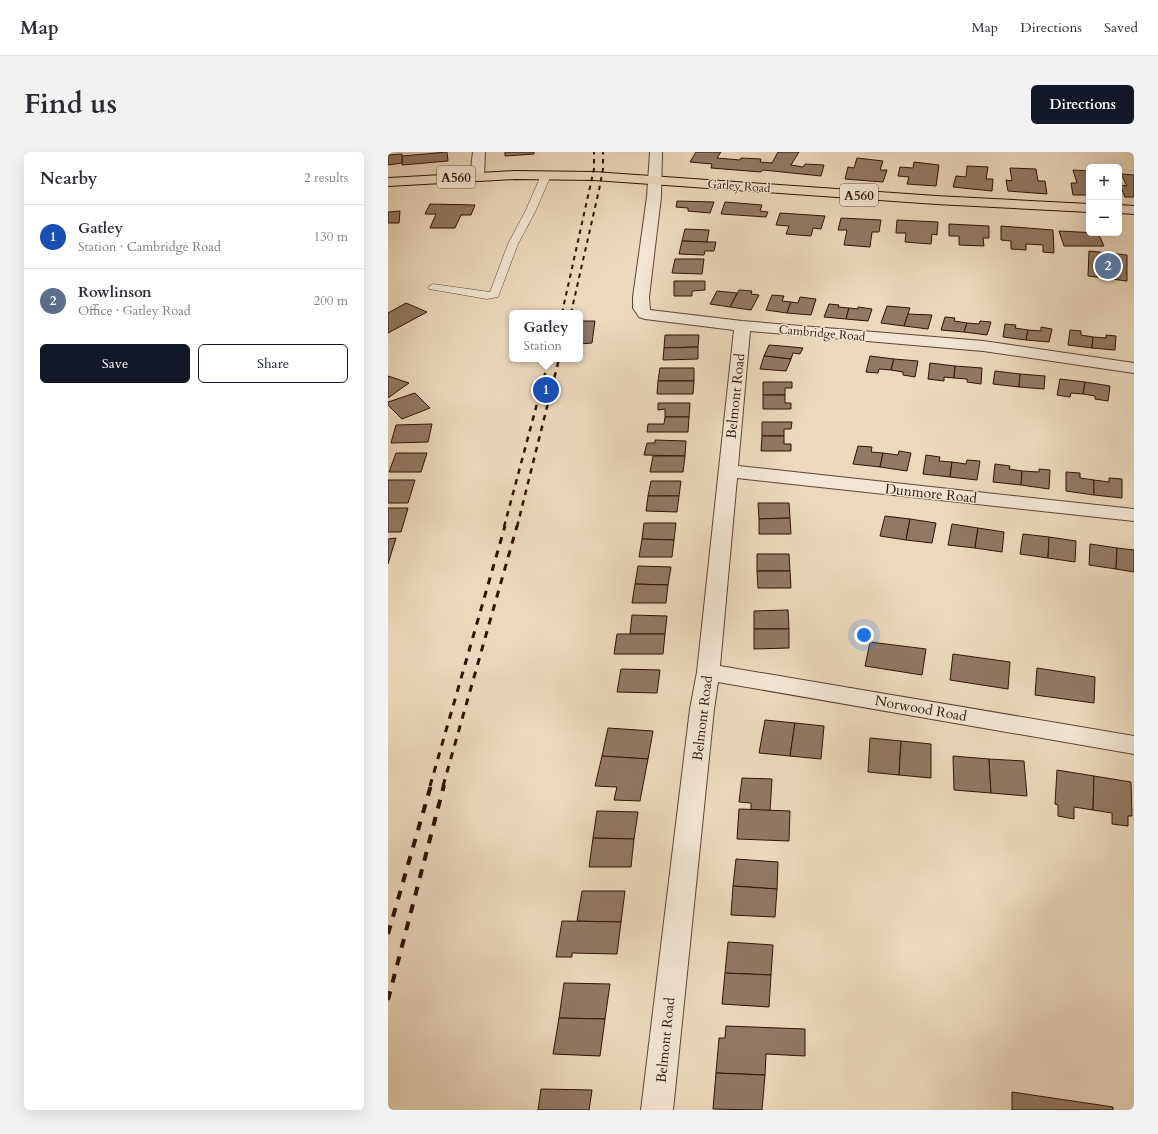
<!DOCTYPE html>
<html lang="en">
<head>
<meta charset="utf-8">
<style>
  :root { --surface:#fff; --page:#f2f2f3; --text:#2b2b33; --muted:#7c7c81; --line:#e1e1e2; --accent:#111827 }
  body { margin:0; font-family:Cardo,serif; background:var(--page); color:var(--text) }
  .controls { position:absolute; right:12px; top:12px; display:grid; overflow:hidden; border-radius:6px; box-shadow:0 4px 16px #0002 }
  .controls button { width:36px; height:36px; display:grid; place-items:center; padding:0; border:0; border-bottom:1px solid var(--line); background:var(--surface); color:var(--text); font:20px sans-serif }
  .you { position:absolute; left:476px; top:483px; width:14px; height:14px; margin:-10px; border:3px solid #fff; border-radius:50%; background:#1a73e8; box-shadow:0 0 0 6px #1a73e833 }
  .badge { display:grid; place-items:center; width:26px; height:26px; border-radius:50%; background:var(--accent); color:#fff; font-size:13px; font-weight:700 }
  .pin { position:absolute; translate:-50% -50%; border:2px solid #fff; box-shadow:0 1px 4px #0006 }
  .popup { position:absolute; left:121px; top:158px; width:74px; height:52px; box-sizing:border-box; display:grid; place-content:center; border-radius:6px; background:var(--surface); filter:drop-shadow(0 1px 3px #0005); font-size:13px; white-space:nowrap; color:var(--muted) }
  .popup b { font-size:15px; color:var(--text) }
  .popup::after { content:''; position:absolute; left:50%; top:100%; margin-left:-8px; border:8px solid transparent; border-top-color:var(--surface) }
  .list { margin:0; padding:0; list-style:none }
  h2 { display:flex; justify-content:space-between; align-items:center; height:52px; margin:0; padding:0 16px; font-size:17px }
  h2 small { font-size:13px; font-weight:400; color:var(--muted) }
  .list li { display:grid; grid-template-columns:26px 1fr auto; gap:12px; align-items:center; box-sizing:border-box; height:64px; padding:0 16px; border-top:1px solid var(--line) }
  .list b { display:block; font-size:15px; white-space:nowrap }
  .list p { margin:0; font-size:13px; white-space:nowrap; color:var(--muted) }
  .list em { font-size:13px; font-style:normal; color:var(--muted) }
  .actions { display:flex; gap:8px; padding:12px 16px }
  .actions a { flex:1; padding:9px 0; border:1px solid var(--accent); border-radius:6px; text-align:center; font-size:14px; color:var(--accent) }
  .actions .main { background:var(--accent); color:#fff }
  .map { position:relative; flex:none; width:746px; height:958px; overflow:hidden; border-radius:6px }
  header { display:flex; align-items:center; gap:24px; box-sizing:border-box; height:56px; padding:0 20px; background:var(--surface); border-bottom:1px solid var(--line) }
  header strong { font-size:19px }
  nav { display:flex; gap:22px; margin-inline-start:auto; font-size:14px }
  .intro { display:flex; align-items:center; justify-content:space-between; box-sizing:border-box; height:96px; padding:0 24px }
  h1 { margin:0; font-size:28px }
  .button { padding:10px 18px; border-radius:6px; background:var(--accent); color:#fff; font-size:14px; font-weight:700 }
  main { display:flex; gap:24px; padding:0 24px }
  aside { flex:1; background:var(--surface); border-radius:6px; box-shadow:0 4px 16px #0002 }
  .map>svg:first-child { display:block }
  .building { fill:#927965; stroke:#311105 }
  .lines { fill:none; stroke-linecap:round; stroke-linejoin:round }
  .service-casing { stroke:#604333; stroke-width:1 }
  .minor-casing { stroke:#604333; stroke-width:2 }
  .primary-casing { stroke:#311105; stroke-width:2 }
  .service { fill:#f3e6d4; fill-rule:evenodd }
  .minor { fill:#f3e6d4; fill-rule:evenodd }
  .primary { fill:#ecd9bd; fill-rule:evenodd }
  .rail-far3 { stroke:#311105; stroke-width:2; stroke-dasharray:4.5 4.5; stroke-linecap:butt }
  .rail-far2 { stroke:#311105; stroke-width:2.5; stroke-dasharray:5.5 5.5; stroke-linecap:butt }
  .rail-far1 { stroke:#311105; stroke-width:3; stroke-dasharray:7 7; stroke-linecap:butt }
  .rail { stroke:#311105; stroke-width:4; stroke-dasharray:9 9; stroke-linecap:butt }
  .labels { text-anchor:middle; stroke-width:3; stroke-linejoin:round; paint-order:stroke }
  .far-street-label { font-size:12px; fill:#311105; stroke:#f3e6d4 }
  .shield { fill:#f3e6d4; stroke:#6b5143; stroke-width:1 }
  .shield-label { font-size:13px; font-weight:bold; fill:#311105 }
  .street-label { font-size:14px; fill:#311105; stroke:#f3e6d4 }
</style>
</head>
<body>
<header>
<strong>Map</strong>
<nav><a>Map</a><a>Directions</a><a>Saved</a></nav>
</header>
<div class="intro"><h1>Find us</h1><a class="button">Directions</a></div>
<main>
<aside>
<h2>Nearby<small>2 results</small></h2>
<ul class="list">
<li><span class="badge" style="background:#1a4fb4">1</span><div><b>Gatley</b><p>Station · Cambridge Road</p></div><em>130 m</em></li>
<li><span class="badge" style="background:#5c6f8a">2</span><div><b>Rowlinson</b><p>Office · Gatley Road</p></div><em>200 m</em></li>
</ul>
<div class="actions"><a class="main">Save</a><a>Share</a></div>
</aside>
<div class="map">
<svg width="746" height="958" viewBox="0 0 746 958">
  <rect width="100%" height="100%" fill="#ecd9bd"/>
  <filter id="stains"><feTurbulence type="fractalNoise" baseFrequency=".005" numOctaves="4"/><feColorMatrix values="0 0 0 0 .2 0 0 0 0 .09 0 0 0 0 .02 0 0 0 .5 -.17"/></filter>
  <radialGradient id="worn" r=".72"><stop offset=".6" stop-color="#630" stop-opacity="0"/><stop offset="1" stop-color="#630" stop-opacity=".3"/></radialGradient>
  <g class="building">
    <polygon points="59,0 60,9 14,13 14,4"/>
    <polygon points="117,0 146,0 146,2 117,4"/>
    <polygon points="308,0 333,0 329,6 352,8 353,6 373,7 372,10 384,11 390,0 411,0 403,13 415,15 417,12 436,13 433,24 375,18 373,20 323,16 324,12 302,10"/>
    <polygon points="14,2 14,11 0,13 0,3"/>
    <polygon points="469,6 495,9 492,18 499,18 495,30 457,27 460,15 466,16"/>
    <polygon points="526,10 551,13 548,34 519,32 521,25 510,24 512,15 525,16"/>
    <polygon points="579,14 600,15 598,27 605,27 604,39 565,35 568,24 578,25"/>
    <polygon points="622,16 648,17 650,29 657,29 659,42 620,39 618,28 624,29"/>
    <polygon points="685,18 701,19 701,43 685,43 683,31 689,31"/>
    <polygon points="733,22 746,23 746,45 737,45 732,33 739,34"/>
    <polygon points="289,49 326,50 322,61 300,59 300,56 288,55"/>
    <polygon points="337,50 374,53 372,59 380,60 378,65 333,62"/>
    <polygon points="42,52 87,53 83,63 73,63 67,76 42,76 48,62 37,62"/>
    <polygon points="12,59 11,71 0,71 0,60"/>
    <polygon points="392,61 437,64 433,77 425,76 423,84 398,82 401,74 388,73"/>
    <polygon points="453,66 493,68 491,80 484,80 482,95 456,93 459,78 450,78"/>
    <polygon points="509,68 550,70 549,83 544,82 543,92 517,90 518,81 508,81"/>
    <polygon points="561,72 601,74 601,86 595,86 596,94 571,93 571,84 561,84"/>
    <polygon points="613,74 665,78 666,101 655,100 655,93 638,92 638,98 623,97 623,89 613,88"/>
    <polygon points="297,77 321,78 319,90 294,89"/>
    <polygon points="671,79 710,81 716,94 676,94"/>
    <polygon points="294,89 319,90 328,90 326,99 317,99 316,103 291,102"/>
    <polygon points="701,99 739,103 739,129 700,124"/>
    <polygon points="287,107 316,107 314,122 284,121"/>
    <polygon points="286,129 317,129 317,138 304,139 304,144 286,144"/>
    <polygon points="351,138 364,139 363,142 371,143 363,158 342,155"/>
    <polygon points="329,139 349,141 342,155 322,152"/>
    <polygon points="384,143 396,144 394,149 403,150 399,161 378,158"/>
    <polygon points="412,145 428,147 423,163 399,161 403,150 410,151"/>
    <polygon points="18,151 39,160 0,181 0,161"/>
    <polygon points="441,152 451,153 450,155 461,156 458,167 436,165"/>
    <polygon points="499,154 522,156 516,174 493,171"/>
    <polygon points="470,155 484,157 480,169 458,167 461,156 470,157"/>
    <polygon points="520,162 544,163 540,177 516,174"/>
    <polygon points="557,165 567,166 566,169 579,171 576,180 553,178"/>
    <polygon points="192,169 207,169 204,191 192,192"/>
    <polygon points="592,169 603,170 599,183 576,180 579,171 591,172"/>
    <polygon points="617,172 628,173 627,176 640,178 638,188 615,185"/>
    <polygon points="653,175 664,177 661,190 638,188 640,178 653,179"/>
    <polygon points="682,178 693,179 693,183 705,185 704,196 680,193"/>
    <polygon points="277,183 311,183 310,195 276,196"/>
    <polygon points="718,183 728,184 727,198 704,196 705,185 718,186"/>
    <polygon points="381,193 405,195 415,196 412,202 405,201 403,207 376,204"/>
    <polygon points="310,195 310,207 275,208 276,196"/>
    <polygon points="376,204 403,207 398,219 372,217"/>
    <polygon points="482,204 506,207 503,218 491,217 490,221 478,220"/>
    <polygon points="506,207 530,209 527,225 515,223 515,220 503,218"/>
    <polygon points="542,211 567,214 566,226 556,225 556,229 540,227"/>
    <polygon points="567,214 594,216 593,232 579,230 579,227 566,226"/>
    <polygon points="272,216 306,216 306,229 270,229"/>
    <polygon points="607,219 632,222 631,235 605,232"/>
    <polygon points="632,222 657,224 656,237 631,235"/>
    <polygon points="0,224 21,231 0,246"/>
    <polygon points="672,227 697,230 695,242 683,241 682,245 669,243"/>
    <polygon points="270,229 306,229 305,242 269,242"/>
    <polygon points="375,230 404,230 404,236 397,236 397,243 375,243"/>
    <polygon points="697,230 722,234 720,249 707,247 707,244 695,242"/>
    <polygon points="27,241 42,256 14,267 0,253 0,250"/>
    <polygon points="375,243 397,243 397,251 403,251 403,257 375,257"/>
    <polygon points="270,251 302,251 301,265 277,265 277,257 270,258"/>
    <polygon points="277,265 301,265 300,280 259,280 260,272 276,272"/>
    <polygon points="374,270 404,270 403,277 396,277 396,284 374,284"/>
    <polygon points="44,272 40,290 3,291 8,273"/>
    <polygon points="374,284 396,284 396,292 403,292 403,299 373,299"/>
    <polygon points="267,288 298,289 297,304 256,303 259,291 267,291"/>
    <polygon points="470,294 484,295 483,300 495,301 492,315 465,312"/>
    <polygon points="511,299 523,301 519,319 492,315 495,301 510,303"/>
    <polygon points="8,301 39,301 33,320 1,320"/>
    <polygon points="538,303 552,305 551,309 564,310 562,325 535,322"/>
    <polygon points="265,304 297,304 295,320 262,320"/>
    <polygon points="579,308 592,309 589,328 562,325 564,310 578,312"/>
    <polygon points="607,312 622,314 621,317 634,319 633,333 605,330"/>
    <polygon points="651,317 662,318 661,337 633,333 634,319 651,320"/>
    <polygon points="678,320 692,321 692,326 706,328 706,343 678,339"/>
    <polygon points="721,326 734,327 734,346 706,343 706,328 721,330"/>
    <polygon points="0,328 27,328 20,351 0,351"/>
    <polygon points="263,329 293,329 291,344 260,344"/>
    <polygon points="260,344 291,344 289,360 258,359"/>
    <polygon points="370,351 401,351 402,366 371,367"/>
    <polygon points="0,356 20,356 13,380 0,380"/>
    <polygon points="497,364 522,367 518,388 492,384"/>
    <polygon points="402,366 403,382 371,382 371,367"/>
    <polygon points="522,367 548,371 544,391 518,388"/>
    <polygon points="256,371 288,371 286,388 254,387"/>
    <polygon points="564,372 590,376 587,396 560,393"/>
    <polygon points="590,376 616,380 614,400 587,396"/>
    <polygon points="635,382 661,385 660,406 632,402"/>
    <polygon points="661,385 688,389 687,410 660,406"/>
    <polygon points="8,386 0,412 0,387"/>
    <polygon points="254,387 286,388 284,405 251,405"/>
    <polygon points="702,392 729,396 728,417 701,413"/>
    <polygon points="729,396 746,398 746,420 728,417"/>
    <polygon points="369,402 401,402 402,419 369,419"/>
    <polygon points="250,414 283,415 280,433 247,432"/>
    <polygon points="369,419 402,419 403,436 370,436"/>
    <polygon points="247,432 280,433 278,451 244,451"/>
    <polygon points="400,458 401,477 366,477 366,459"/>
    <polygon points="244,463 279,464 277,482 242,482"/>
    <polygon points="366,477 401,477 401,496 366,497"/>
    <polygon points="229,482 277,482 275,502 226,502"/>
    <polygon points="482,490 538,497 534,523 477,514"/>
    <polygon points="565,502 622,510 620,537 562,528"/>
    <polygon points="649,516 707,525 706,551 647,543"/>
    <polygon points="233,517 272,518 269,541 229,540"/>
    <polygon points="377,568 407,571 402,604 371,601"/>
    <polygon points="407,571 436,574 433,607 402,604"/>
    <polygon points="220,576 265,579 260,607 214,604"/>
    <polygon points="482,586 513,589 511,623 480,620"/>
    <polygon points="513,589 543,592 543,626 511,623"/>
    <polygon points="214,604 260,607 252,649 226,648 229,635 207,634"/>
    <polygon points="565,604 601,607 603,641 566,638"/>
    <polygon points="601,607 636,609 639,644 603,641"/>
    <polygon points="669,618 706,624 705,658 686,655 686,667 670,664 670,653 667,652"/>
    <polygon points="706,624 743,630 744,664 740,664 740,674 724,672 724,661 705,658"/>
    <polygon points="354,626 384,627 382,659 363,658 363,651 351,650"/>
    <polygon points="351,657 402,659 401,689 349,687"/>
    <polygon points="209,659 250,660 246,687 205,686"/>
    <polygon points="205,686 246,687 243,715 201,715"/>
    <polygon points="348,707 390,710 389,737 345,734"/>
    <polygon points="345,734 389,737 387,765 343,763"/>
    <polygon points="194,739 237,739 233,770 189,769"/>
    <polygon points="174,769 233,770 229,802 184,801 184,805 168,805"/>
    <polygon points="340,790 385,793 383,823 337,821"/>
    <polygon points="337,821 383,823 381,855 334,852"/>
    <polygon points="176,831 222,832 217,867 171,866"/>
    <polygon points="171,866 217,867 212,904 165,902"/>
    <polygon points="338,874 417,877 417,904 378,902 377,923 328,921 331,886 337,886"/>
    <polygon points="328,921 377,923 374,958 325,957"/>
    <polygon points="153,937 204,938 201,958 150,958"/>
    <polygon points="624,940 725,955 725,958 624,958"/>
  </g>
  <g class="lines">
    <defs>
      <polygon id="service" points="158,20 163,23 148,58 130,92 110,145 99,147 41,137 40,135 45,132 102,140 120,92 138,58 153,23"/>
      <g id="minor">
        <polygon points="85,0 97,0 96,24 94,27 84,27 82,24"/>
        <polygon points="262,0 274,0 273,45 261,145 262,158 354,169 595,189 746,211 746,221 595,199 362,179 350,314 746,357 746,369 349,326 332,514 746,584 746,602 330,530 326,557 285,958 253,958 302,557 309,520 346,178 257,167 251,165 245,156 245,145 259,45"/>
      </g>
      <g id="primary">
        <polygon points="127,19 206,20 548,44 701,52 701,60 548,52 206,28 127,27 0,34 0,26"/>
        <polygon points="731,53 746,54 746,62 731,61"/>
      </g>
    </defs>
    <use href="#service" class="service-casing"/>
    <use href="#minor" class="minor-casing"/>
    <use href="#primary" class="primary-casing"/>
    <use href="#service" class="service"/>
    <use href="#minor" class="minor"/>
    <use href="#primary" class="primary"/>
    <g class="rail-far3">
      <polyline points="174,161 206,17 206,0"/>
      <polyline points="183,161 211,38 215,17 215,0"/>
    </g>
    <g class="rail-far2">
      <polyline points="116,375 161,207"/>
      <polyline points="129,375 171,207"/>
    </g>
    <g class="rail-far1">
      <polyline points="42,634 117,374"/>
      <polyline points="55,634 129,374"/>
    </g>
    <g class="rail">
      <polyline points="0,782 43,633"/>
      <polyline points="0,848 56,633"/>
    </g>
  </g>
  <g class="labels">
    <g class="far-street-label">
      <text transform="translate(351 34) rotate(4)" y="4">Gatley Road</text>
      <text transform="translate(434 181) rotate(5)" y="4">Cambridge Road</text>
    </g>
    <g class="shield">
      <rect x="49" y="14" width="38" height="22" rx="3"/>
      <rect x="452" y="32" width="38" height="22" rx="3"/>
    </g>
    <g class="shield-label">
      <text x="68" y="30">A560</text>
      <text x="471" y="48">A560</text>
    </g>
    <g class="street-label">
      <text transform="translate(347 244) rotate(-84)" y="5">Belmont Road</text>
      <text transform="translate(543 341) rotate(6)" y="5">Dunmore Road</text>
      <text transform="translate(533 556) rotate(10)" y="5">Norwood Road</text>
      <text transform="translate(314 566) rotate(-83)" y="5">Belmont Road</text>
      <text transform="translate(277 888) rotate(-84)" y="5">Belmont Road</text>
    </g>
  </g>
  <rect width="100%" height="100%" filter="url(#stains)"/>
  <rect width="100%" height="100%" fill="url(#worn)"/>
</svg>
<div class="controls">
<button>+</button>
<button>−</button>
</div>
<div class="you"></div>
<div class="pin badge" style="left:158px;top:238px;background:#1a4fb4">1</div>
<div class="popup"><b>Gatley</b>Station</div>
<div class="pin badge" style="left:720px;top:114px;background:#5c6f8a">2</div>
</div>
</main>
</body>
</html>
